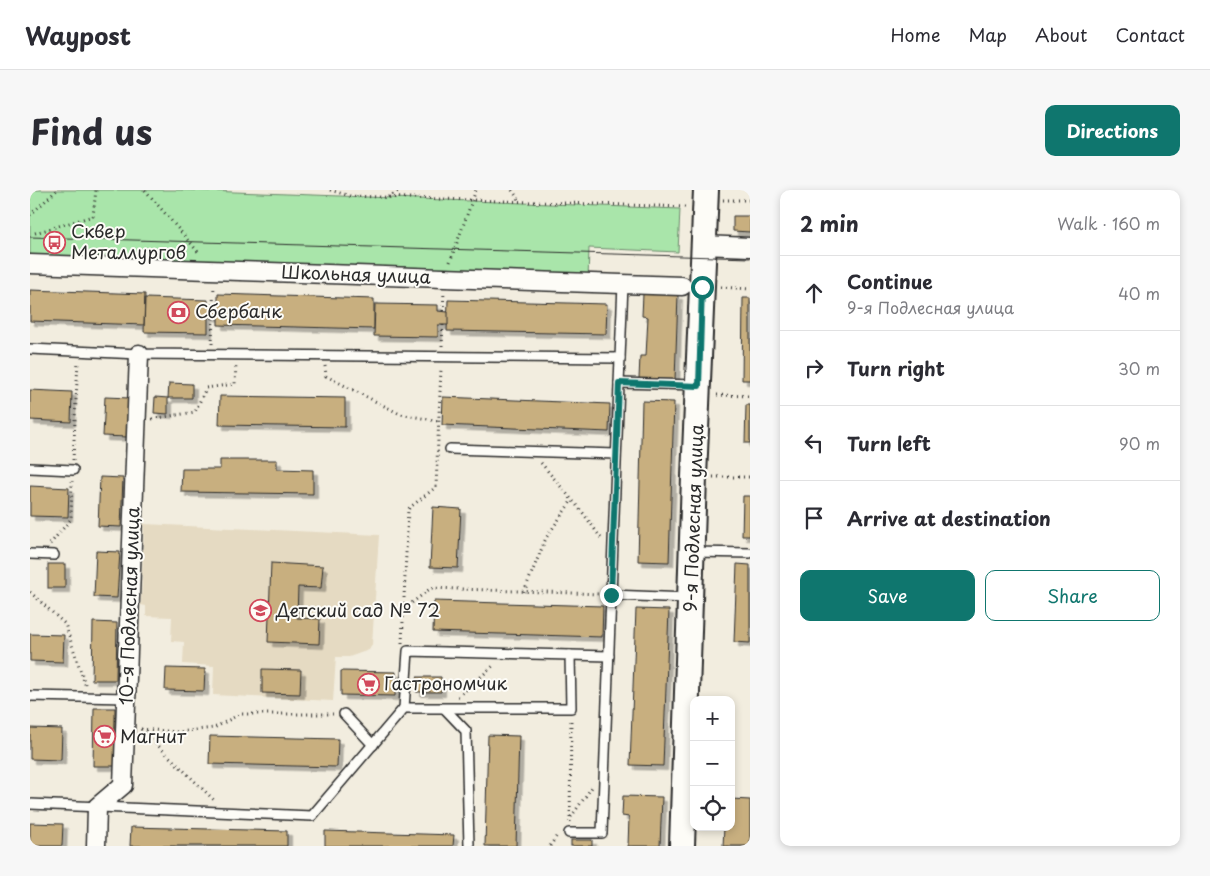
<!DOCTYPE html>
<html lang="en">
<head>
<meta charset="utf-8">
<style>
  :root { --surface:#fff; --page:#f7f7f7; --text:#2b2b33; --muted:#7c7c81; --line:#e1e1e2; --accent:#0f766e }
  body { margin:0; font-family:"Playpen Sans",sans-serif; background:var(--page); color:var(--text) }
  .controls { position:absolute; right:15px; bottom:15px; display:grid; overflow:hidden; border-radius:10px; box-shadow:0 2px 8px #0003 }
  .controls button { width:45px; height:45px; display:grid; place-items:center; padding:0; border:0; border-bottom:1px solid var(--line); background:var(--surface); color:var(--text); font:25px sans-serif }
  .stop { position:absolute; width:15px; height:15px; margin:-11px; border:4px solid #0f766e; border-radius:50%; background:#fff }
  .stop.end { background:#0f766e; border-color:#fff; box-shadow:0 1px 5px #0008 }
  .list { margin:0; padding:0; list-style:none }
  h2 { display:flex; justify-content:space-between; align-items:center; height:65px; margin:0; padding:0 20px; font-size:21px }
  h2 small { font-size:16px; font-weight:400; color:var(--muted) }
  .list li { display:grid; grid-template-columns:32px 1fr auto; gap:15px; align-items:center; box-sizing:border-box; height:75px; padding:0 20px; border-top:1px solid var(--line) }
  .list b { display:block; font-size:19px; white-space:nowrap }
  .list p { margin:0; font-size:16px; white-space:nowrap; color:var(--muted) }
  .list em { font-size:16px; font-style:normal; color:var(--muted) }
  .actions { display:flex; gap:10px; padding:15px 20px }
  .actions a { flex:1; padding:11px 0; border:1px solid var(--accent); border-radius:10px; text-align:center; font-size:18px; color:var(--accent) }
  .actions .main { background:var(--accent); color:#fff }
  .icon { flex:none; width:28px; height:28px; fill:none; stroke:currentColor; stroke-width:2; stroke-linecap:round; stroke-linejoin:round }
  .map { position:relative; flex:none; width:720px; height:656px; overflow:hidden; border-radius:10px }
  header { display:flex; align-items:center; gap:30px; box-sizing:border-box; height:70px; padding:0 25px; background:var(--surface); border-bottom:1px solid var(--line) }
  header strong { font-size:24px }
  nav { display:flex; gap:28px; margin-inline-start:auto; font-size:18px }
  .intro { display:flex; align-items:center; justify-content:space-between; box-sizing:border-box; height:120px; padding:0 30px }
  h1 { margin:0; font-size:35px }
  .button { padding:12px 22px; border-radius:10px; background:var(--accent); color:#fff; font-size:18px; font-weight:700 }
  main { display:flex; gap:30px; padding:0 30px }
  aside { flex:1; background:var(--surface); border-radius:10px; box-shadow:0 2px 8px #0003 }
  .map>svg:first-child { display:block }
  .built { fill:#e5dac2 }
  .green { fill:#a9e5aa; stroke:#6a886a }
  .building { fill:#c8af7f; stroke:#2b2b2b; filter:url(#shadow) }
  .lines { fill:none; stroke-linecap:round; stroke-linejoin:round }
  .lane-casing { stroke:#2b2b2b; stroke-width:12 }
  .street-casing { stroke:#2b2b2b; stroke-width:21 }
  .secondary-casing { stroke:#2b2b2b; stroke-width:28 }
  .path { stroke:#2b2b2b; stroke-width:3; stroke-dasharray:1 4; stroke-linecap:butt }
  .lane { stroke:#fdfcf7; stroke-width:9 }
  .street { stroke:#fdfcf7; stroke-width:18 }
  .secondary { stroke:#fdfcf7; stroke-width:24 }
  .tram { stroke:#2b2b2b; stroke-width:1 }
  .route { stroke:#0f766e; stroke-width:6 }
  .labels { text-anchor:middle; stroke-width:4; stroke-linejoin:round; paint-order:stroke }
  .poi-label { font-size:18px; fill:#2b2b2b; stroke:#fdfcf7; text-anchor:start }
  .street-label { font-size:18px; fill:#2b2b2b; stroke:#fdfcf7 }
</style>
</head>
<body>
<header>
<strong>Waypost</strong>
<nav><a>Home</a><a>Map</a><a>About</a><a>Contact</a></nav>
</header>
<div class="intro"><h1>Find us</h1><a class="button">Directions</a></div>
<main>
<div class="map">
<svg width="720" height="656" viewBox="0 0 720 656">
  <defs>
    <filter id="shadow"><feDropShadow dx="4.5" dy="4.5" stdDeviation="0" flood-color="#0004"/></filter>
  </defs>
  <rect width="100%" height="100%" fill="#f2eddf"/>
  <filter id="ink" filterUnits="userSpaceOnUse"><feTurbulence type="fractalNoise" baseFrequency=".02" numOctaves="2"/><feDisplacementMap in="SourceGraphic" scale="10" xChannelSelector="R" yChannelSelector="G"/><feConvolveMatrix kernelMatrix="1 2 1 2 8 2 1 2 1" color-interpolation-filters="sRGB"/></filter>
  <g filter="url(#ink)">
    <polygon class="built" points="114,334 349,345 342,455 339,460 319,467 306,467 303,511 183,505 184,476 153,474 154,452 141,451 142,427 116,426 116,416 111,415"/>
    <polygon class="green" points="0,0 152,0 650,19 648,62 559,58 558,91 0,67"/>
    <g class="building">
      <polygon points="703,26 720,26 720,42 703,41"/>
      <polygon points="0,100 115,104 114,135 0,131"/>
      <polygon points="188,104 344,109 344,139 188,135"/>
      <polygon points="613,104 648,105 645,190 609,189 610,166 616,166 618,127 612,126"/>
      <polygon points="115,108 178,110 178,115 188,115 188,127 178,126 178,143 114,142"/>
      <polygon points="713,108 720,108 720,190 712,190"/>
      <polygon points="418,110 577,114 576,144 417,141"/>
      <polygon points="345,114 408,115 408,121 418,122 418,135 408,135 408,147 344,146"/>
      <polygon points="139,193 162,194 162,208 138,208"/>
      <polygon points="0,200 42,202 41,232 0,230"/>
      <polygon points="190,206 315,208 315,237 189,235"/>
      <polygon points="75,207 99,208 97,247 73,246"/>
      <polygon points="125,207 138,208 138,224 124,223"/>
      <polygon points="413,207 580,214 579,242 412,235"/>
      <polygon points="612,211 644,212 639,372 608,371"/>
      <polygon points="716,215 720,215 720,253 715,253"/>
      <polygon points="190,270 247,270 247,279 283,280 283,304 151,302 152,279 190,279"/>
      <polygon points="70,287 93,288 91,337 68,336"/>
      <polygon points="0,296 39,298 38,327 0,326"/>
      <polygon points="713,306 720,306 720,346 712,346"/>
      <polygon points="403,317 431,319 428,378 400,377"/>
      <polygon points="66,361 90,362 87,408 64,407"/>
      <polygon points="241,373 293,376 291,398 268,397 267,428 290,429 289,454 238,452"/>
      <rect x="18" y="374" width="17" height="24"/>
      <polygon points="707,374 720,375 720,453 704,452"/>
      <polygon points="404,411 573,416 572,447 403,442"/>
      <polygon points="606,419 639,420 633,576 600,575"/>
      <polygon points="63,432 87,433 86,490 62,490"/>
      <polygon points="0,444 34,445 33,472 0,471"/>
      <polygon points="136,478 175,479 174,501 135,500"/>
      <polygon points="232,479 271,480 270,504 232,503"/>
      <polygon points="311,481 366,482 365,506 311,505"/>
      <polygon points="387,487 411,487 411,502 386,502"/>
      <polygon points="64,518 85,518 85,576 63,576"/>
      <polygon points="0,538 32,539 31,570 0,569"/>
      <polygon points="458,545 489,546 486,656 455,656"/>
      <polygon points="180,546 308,549 307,577 179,574"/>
      <polygon points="593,606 632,607 630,656 598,656 599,627 592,626"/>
      <polygon points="701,609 720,610 720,656 693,656 694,637 701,637"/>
      <polygon points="0,633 33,634 32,656 0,656"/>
      <polygon points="101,637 257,641 257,656 100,656"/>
      <polygon points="295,641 424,645 423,656 295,656"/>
      <rect x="541" y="650" width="21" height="6"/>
    </g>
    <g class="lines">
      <defs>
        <g id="lane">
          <polyline points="0,159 109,164 590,168 572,643 539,643"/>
          <polyline points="590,168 593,94"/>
          <polyline points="589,193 666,195"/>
          <polyline points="420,259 586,264"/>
          <polyline points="0,278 43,280"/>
          <polyline points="663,362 720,363"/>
          <polyline points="0,364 24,365"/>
          <polyline points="581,405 658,408"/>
          <polyline points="0,506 97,508"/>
          <polyline points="374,518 378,461 579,466"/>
          <polyline points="415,519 436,541 439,656"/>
          <polyline points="314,524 343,555"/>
          <polyline points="0,614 282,626 374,518 541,518 540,465"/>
        </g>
        <g id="street">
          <polyline points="673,55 720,57"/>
          <polyline points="0,74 652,96"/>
          <polyline points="66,656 67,617 93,595 109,164"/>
        </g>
        <polyline id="secondary" points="652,656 664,287 676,0"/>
      </defs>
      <use href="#lane" class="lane-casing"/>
      <use href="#street" class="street-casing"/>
      <use href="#secondary" class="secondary-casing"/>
      <g class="path">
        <polyline points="115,0 169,63"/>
        <polyline points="300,0 320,6 657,17"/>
        <polyline points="482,0 490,11"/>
        <polyline points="358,7 370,0"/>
        <polyline points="693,10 720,10"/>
        <polyline points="0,25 27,0"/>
        <polyline points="5,43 63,26 66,0"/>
        <polyline points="420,72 446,0"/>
        <polyline points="691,97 720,99"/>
        <polyline points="183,115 184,96"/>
        <polyline points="413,121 414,102"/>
        <polyline points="182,154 183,127"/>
        <polyline points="412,156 413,135"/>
        <polyline points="295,176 296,186 370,224 408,231"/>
        <polyline points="687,205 720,206"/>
        <polyline points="122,229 165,222 176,198 205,194 206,174"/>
        <polyline points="43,270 48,171"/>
        <polyline points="511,273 553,323 571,348"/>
        <polyline points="683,287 720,287"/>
        <polyline points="20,354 41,329 42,291"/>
        <polyline points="0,402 35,434 56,497"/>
        <polyline points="494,402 516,348 542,310"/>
        <polyline points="374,419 401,398 571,404"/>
        <polyline points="372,453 378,319 406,297 411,178"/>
        <polyline points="428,507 463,476"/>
        <polyline points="111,539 148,542 184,538 210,524 303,524"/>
        <polyline points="111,539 184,610"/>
        <polyline points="541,627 562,597"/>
        <polyline points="540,632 541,528"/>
        <polyline points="520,656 528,644"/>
      </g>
      <use href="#lane" class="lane"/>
      <use href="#street" class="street"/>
      <use href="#secondary" class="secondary"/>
      <polyline class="tram" points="0,47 720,68"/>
    </g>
  </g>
  <g class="lines" filter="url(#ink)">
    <polyline class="route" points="581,405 589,193 669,196 672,97"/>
  </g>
  <defs>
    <symbol id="bus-ring" viewBox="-11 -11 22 22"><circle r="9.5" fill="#fdfcf7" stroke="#d1495b" stroke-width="1.5"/><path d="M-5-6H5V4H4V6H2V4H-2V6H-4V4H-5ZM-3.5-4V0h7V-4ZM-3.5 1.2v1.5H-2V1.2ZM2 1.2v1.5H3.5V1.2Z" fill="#d1495b"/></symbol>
    <symbol id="bank-ring" viewBox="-11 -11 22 22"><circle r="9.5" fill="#fdfcf7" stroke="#d1495b" stroke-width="1.5"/><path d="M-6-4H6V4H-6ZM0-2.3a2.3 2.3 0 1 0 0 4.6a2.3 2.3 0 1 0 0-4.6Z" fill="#d1495b"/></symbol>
    <symbol id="school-ring" viewBox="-11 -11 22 22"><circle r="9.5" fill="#fdfcf7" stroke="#d1495b" stroke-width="1.5"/><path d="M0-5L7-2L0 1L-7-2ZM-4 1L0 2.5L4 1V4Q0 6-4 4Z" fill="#d1495b"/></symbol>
    <symbol id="supermarket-ring" viewBox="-11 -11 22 22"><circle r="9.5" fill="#fdfcf7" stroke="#d1495b" stroke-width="1.5"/><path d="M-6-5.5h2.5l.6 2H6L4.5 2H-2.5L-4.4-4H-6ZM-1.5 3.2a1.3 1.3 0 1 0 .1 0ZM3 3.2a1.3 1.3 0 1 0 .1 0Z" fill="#d1495b"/></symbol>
  </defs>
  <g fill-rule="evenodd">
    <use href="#bus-ring" x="12" y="40" width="25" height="25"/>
    <use href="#bank-ring" x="136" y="110" width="25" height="25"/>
    <use href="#school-ring" x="218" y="408" width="25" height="25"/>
    <use href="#supermarket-ring" x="326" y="482" width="25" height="25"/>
    <use href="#supermarket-ring" x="62" y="534" width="25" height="25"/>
  </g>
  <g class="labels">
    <g class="poi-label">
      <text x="41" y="48">Сквер<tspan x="41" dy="21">Металлургов</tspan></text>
      <text x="165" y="128">Сбербанк</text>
      <text x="246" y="427">Детский сад № 72</text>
      <text x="354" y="500">Гастрономчик</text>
      <text x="90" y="553">Магнит</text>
    </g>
    <g class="street-label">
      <text transform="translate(326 85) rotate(2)" y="6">Школьная улица</text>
      <text transform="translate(664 328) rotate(-88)" y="6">9-я Подлесная улица</text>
      <text transform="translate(100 416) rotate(-88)" y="6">10-я Подлесная улица</text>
    </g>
  </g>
</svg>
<div class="controls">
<button>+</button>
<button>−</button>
<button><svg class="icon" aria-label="locate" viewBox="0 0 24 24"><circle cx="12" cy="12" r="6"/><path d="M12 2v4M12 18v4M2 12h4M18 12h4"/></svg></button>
</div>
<div class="stop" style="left:672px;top:97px"></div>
<div class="stop end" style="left:581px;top:405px"></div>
</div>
<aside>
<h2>2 min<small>Walk · 160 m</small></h2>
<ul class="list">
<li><svg class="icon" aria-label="ahead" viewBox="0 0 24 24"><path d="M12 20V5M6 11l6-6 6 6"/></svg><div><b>Continue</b><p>9-я Подлесная улица</p></div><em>40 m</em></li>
<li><svg class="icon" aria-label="right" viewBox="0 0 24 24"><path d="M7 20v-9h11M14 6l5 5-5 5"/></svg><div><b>Turn right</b></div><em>30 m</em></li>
<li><svg class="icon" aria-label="left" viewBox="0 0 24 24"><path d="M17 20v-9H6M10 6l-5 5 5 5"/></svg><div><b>Turn left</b></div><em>90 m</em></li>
<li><svg class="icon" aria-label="arrive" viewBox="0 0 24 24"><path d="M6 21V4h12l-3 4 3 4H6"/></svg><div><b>Arrive at destination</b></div></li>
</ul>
<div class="actions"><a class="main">Save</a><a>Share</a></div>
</aside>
</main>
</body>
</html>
